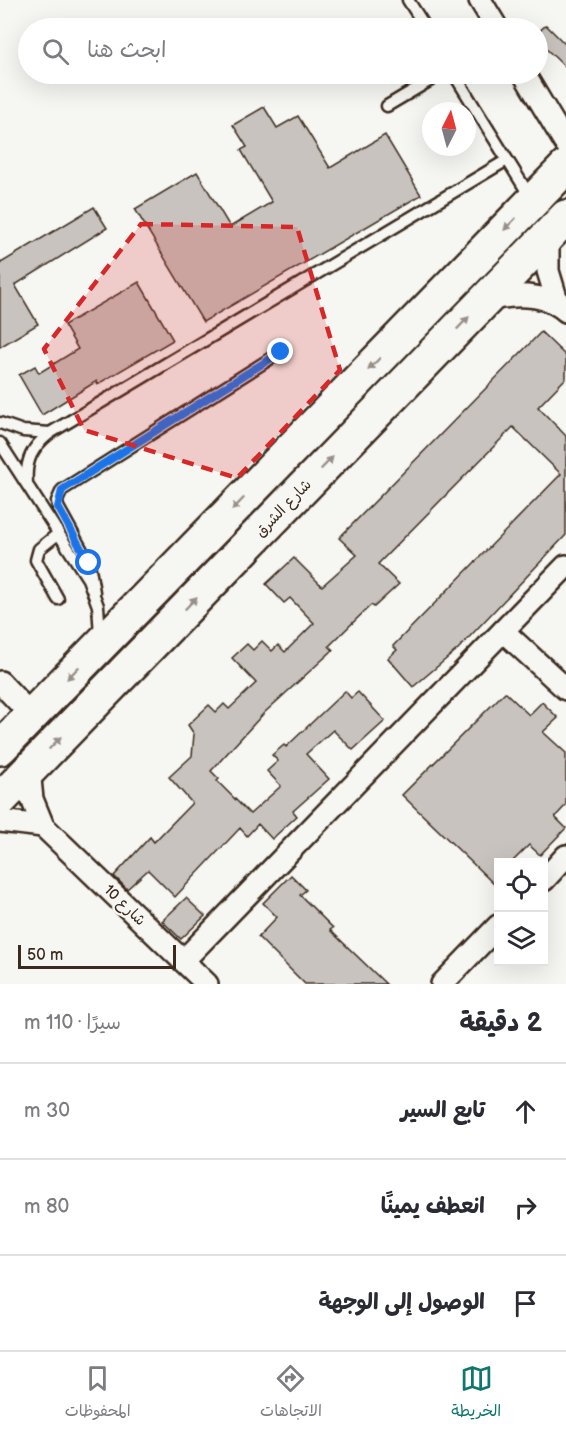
<!DOCTYPE html>
<html lang="ar">
<head>
<meta charset="utf-8">
<style>
  :root { --surface:#fff; --page:#f2f2f3; --text:#2b2b33; --muted:#7c7c81; --line:#e1e1e2; --accent:#0f766e }
  body { margin:0; font-family:"Balsamiq Sans","Playpen Sans Arabic",sans-serif; background:var(--page); color:var(--text); direction:rtl }
  .controls { position:absolute; right:18px; bottom:18px; display:grid; overflow:hidden; border-radius:0px; box-shadow:0 6px 24px #0002 }
  .controls button { width:54px; height:54px; display:grid; place-items:center; padding:0; border:0; border-bottom:2px solid var(--line); background:var(--surface); color:var(--text); font:30px sans-serif }
  .compass { position:absolute; left:422px; top:102px; width:54px; height:54px; border-radius:50%; background:var(--surface); box-shadow:0 6px 24px #0002; rotate:6deg }
  .scale { position:absolute; left:18px; bottom:15px; width:158px; box-sizing:border-box; padding-left:6px; border:3px solid #3b2a1e; border-top:0; font-size:16px; line-height:21px; white-space:nowrap; color:#3b2a1e; -webkit-text-stroke:4px #f6f6f2; paint-order:stroke }
  .stop { position:absolute; width:18px; height:18px; margin:-14px; border:4px solid #1a73e8; border-radius:50%; background:#fff }
  .stop.end { background:#1a73e8; border-color:#fff; box-shadow:0 2px 6px #0008 }
  .list { margin:0; padding:0; list-style:none }
  h2 { display:flex; justify-content:space-between; align-items:center; height:78px; margin:0; padding:0 24px; font-size:26px }
  h2 small { font-size:20px; font-weight:400; color:var(--muted) }
  .list li { display:grid; grid-template-columns:39px 1fr auto; gap:18px; align-items:center; box-sizing:border-box; height:96px; padding:0 24px; border-top:2px solid var(--line) }
  .list b { display:block; font-size:22px; white-space:nowrap }
  .list em { font-size:20px; font-style:normal; color:var(--muted) }
  .icon { flex:none; width:33px; height:33px; fill:none; stroke:currentColor; stroke-width:2; stroke-linecap:round; stroke-linejoin:round }
  .map { position:relative; flex:none; width:566px; height:984px; overflow:hidden; direction:ltr }
  .search { position:absolute; background:var(--surface); box-shadow:0 6px 24px #0002; left:18px; right:18px; top:18px; height:66px; display:flex; align-items:center; gap:15px; box-sizing:border-box; padding:0 21px; border-radius:33px; color:var(--muted); font-size:22px }
  .sheet { height:366px; background:var(--surface) }
  nav { display:flex; justify-content:space-around; align-items:center; box-sizing:border-box; height:84px; border-top:2px solid var(--line); background:var(--surface); font-size:16px; color:var(--muted) }
  nav a { display:grid; justify-items:center; gap:3px }
  nav .on { color:var(--accent) }
  .map>svg:first-child { display:block }
  .building { fill:#c8c3be; stroke:#3b2a1e; stroke-width:1.5 }
  .lines { fill:none; stroke-linecap:round; stroke-linejoin:round }
  .service-casing { stroke:#3b2a1e; stroke-width:15 }
  .minor-casing { stroke:#3b2a1e; stroke-width:26 }
  .primary-casing { stroke:#3b2a1e; stroke-width:38 }
  .service { stroke:#f6f6f2; stroke-width:10 }
  .minor { stroke:#f6f6f2; stroke-width:21 }
  .primary { stroke:#f6f6f2; stroke-width:33 }
  .oneway { fill:#989088 }
  .route { stroke:#1a73e8; stroke-width:8 }
  .marked { fill:#d62828; fill-opacity:0.2; stroke:#d62828; stroke-width:4.5; stroke-dasharray:12 8; stroke-linejoin:round }
  .labels { text-anchor:middle; stroke-width:5; stroke-linejoin:round; paint-order:stroke }
  .street-label { font-size:15px; fill:#3b2a1e; stroke:#f6f6f2 }
</style>
</head>
<body>
<div class="map">
<svg width="566" height="984" viewBox="0 0 566 984">
  <rect width="100%" height="100%" fill="#f6f6f2"/>
  <filter id="ink" filterUnits="userSpaceOnUse"><feTurbulence type="fractalNoise" baseFrequency=".0167" numOctaves="2"/><feDisplacementMap in="SourceGraphic" scale="12" xChannelSelector="R" yChannelSelector="G"/><feConvolveMatrix kernelMatrix="1 2 1 2 8 2 1 2 1" color-interpolation-filters="sRGB"/></filter>
  <g filter="url(#ink)">
    <g class="building">
      <polygon points="546,25 566,45 566,68 537,40 537,33"/>
      <polygon points="264,107 277,128 298,116 330,168 385,135 421,195 203,322 135,209 197,172 230,227 272,202 241,150 247,147 233,125"/>
      <polygon points="94,207 107,228 15,285 38,324 0,347 0,261 1,263"/>
      <polygon points="139,282 173,340 98,384 97,381 42,415 19,375 35,366 39,373 78,349 64,325"/>
      <polygon points="541,332 566,356 566,378 538,407 566,436 566,535 458,649 413,687 388,658 397,650 393,646 561,474 513,427 378,564 399,584 374,607 371,605 329,646 333,650 264,713 211,771 219,779 217,781 250,814 281,786 267,771 278,761 272,755 284,745 286,747 345,691 351,698 358,692 385,721 353,750 333,730 306,754 329,779 293,811 297,816 272,839 258,824 247,836 240,828 175,897 148,870 127,889 114,876 150,837 154,842 192,803 169,777 192,756 194,734 188,725 209,705 216,712 224,704 229,709 256,683 232,658 247,644 253,650 262,641 272,651 278,645 285,652 314,623 290,598 284,603 266,584 294,558 322,586 357,555 339,538"/>
      <polygon points="505,692 529,715 542,702 558,718 543,732 566,753 566,805 555,817 566,828 540,855 529,845 512,862 498,862 498,888 402,795"/>
      <polygon points="291,875 306,890 300,895 333,928 330,930 386,984 305,984 258,937 277,917 263,903"/>
      <polygon points="186,898 205,916 181,939 162,921"/>
    </g>
    <g class="lines">
      <defs>
        <g id="service">
          <polyline points="408,0 426,28"/>
          <polyline points="454,74 531,198"/>
          <polyline points="387,106 441,74"/>
          <polyline points="0,423 23,431 50,433"/>
          <polyline points="0,443 88,579 98,606 100,634"/>
          <path d="M27,483C25,461 32,447 50,433L507,160"/>
          <polyline points="94,592 89,563 58,507 57,501 62,490 281,352"/>
          <polyline points="58,599 36,560 39,549 59,533"/>
        </g>
        <g id="minor">
          <polyline points="480,0 497,28"/>
          <polyline points="524,74 566,144"/>
          <polyline points="548,236 548,271 558,304"/>
          <path d="M486,300C512,294 545,292 566,311"/>
          <polyline points="503,631 566,689"/>
          <polyline points="0,682 32,716"/>
          <polyline points="29,769 32,799 43,826 207,984"/>
          <polyline points="0,821 43,826"/>
          <polyline points="544,880 566,856"/>
          <polyline points="183,961 566,566"/>
          <polyline points="442,984 498,926"/>
        </g>
        <g id="primary">
          <polyline points="0,748 566,167"/>
          <polyline points="0,800 566,217"/>
        </g>
      </defs>
      <use href="#service" class="service-casing"/>
      <use href="#minor" class="minor-casing"/>
      <use href="#primary" class="primary-casing"/>
      <use href="#service" class="service"/>
      <use href="#minor" class="minor"/>
      <use href="#primary" class="primary"/>
    </g>
    <defs><path id="oneway-solid" d="M-6-.8H1V-3.2L6.5 0L1 3.2V.8H-6Z" transform="scale(1.5)"/></defs>
    <g class="oneway">
      <use href="#oneway-solid" transform="translate(510 224) rotate(134)"/>
      <use href="#oneway-solid" transform="translate(463 323) rotate(-46)"/>
      <use href="#oneway-solid" transform="translate(374 364) rotate(134)"/>
      <use href="#oneway-solid" transform="translate(327 463) rotate(-46)"/>
      <use href="#oneway-solid" transform="translate(238 504) rotate(134)"/>
      <use href="#oneway-solid" transform="translate(191 603) rotate(-46)"/>
      <use href="#oneway-solid" transform="translate(73 673) rotate(134)"/>
      <use href="#oneway-solid" transform="translate(55 743) rotate(-46)"/>
    </g>
  </g>
  <g class="lines" filter="url(#ink)">
    <polyline class="route" points="89,563 58,507 62,490 281,352"/>
  </g>
  <path class="marked" d="M141,224L297,227L340,370L237,478L84,430L44,349Z"/>
  <g class="labels">
    <g class="street-label">
      <text transform="translate(283 508) rotate(-46)" y="5">شارع الشرق</text>
      <text transform="translate(125 905) rotate(44)" y="5">شارع 10</text>
    </g>
  </g>
</svg>
<div class="controls">
<button><svg class="icon" aria-label="locate" viewBox="0 0 24 24"><circle cx="12" cy="12" r="6"/><path d="M12 2v4M12 18v4M2 12h4M18 12h4"/></svg></button>
<button><svg class="icon" aria-label="layers" viewBox="0 0 24 24"><path d="M12 4l9 5-9 5-9-5zM3 14l9 5 9-5"/></svg></button>
</div>
<svg class="compass" viewBox="-18 -18 36 36"><path d="M0-13l5 13h-10z" fill="#e53935"/><path d="M0 13l5-13h-10z" fill="#7c7c81"/></svg>
<div class="scale">50 m</div>
<div class="stop" style="left:89px;top:563px"></div>
<div class="stop end" style="left:281px;top:352px"></div>
<div class="search"><svg class="icon" aria-label="search" viewBox="0 0 24 24"><circle cx="10" cy="10" r="6"/><path d="M15 15l6 6"/></svg>ابحث هنا</div>
</div>
<section class="sheet">
<h2>2 دقيقة<small>سيرًا · 110 m</small></h2>
<ul class="list">
<li><svg class="icon" aria-label="ahead" viewBox="0 0 24 24"><path d="M12 20V5M6 11l6-6 6 6"/></svg><div><b>تابع السير</b></div><em>30 m</em></li>
<li><svg class="icon" aria-label="right" viewBox="0 0 24 24"><path d="M7 20v-9h11M14 6l5 5-5 5"/></svg><div><b>انعطف يمينًا</b></div><em>80 m</em></li>
<li><svg class="icon" aria-label="arrive" viewBox="0 0 24 24"><path d="M6 21V4h12l-3 4 3 4H6"/></svg><div><b>الوصول إلى الوجهة</b></div></li>
</ul>
</section>
<nav>
<a class="on"><svg class="icon" aria-label="map" viewBox="0 0 24 24"><path d="M3 6l6-2 6 2 6-2v14l-6 2-6-2-6 2zM9 4v14M15 6v14"/></svg>الخريطة</a>
<a><svg class="icon" aria-label="directions" viewBox="0 0 24 24"><path d="M12 3l9 9-9 9-9-9zM9 14v-3h6M13 9l2 2-2 2"/></svg>الاتجاهات</a>
<a><svg class="icon" aria-label="saved" viewBox="0 0 24 24"><path d="M7 4h10v16l-5-4-5 4z"/></svg>المحفوظات</a>
</nav>
</body>
</html>
